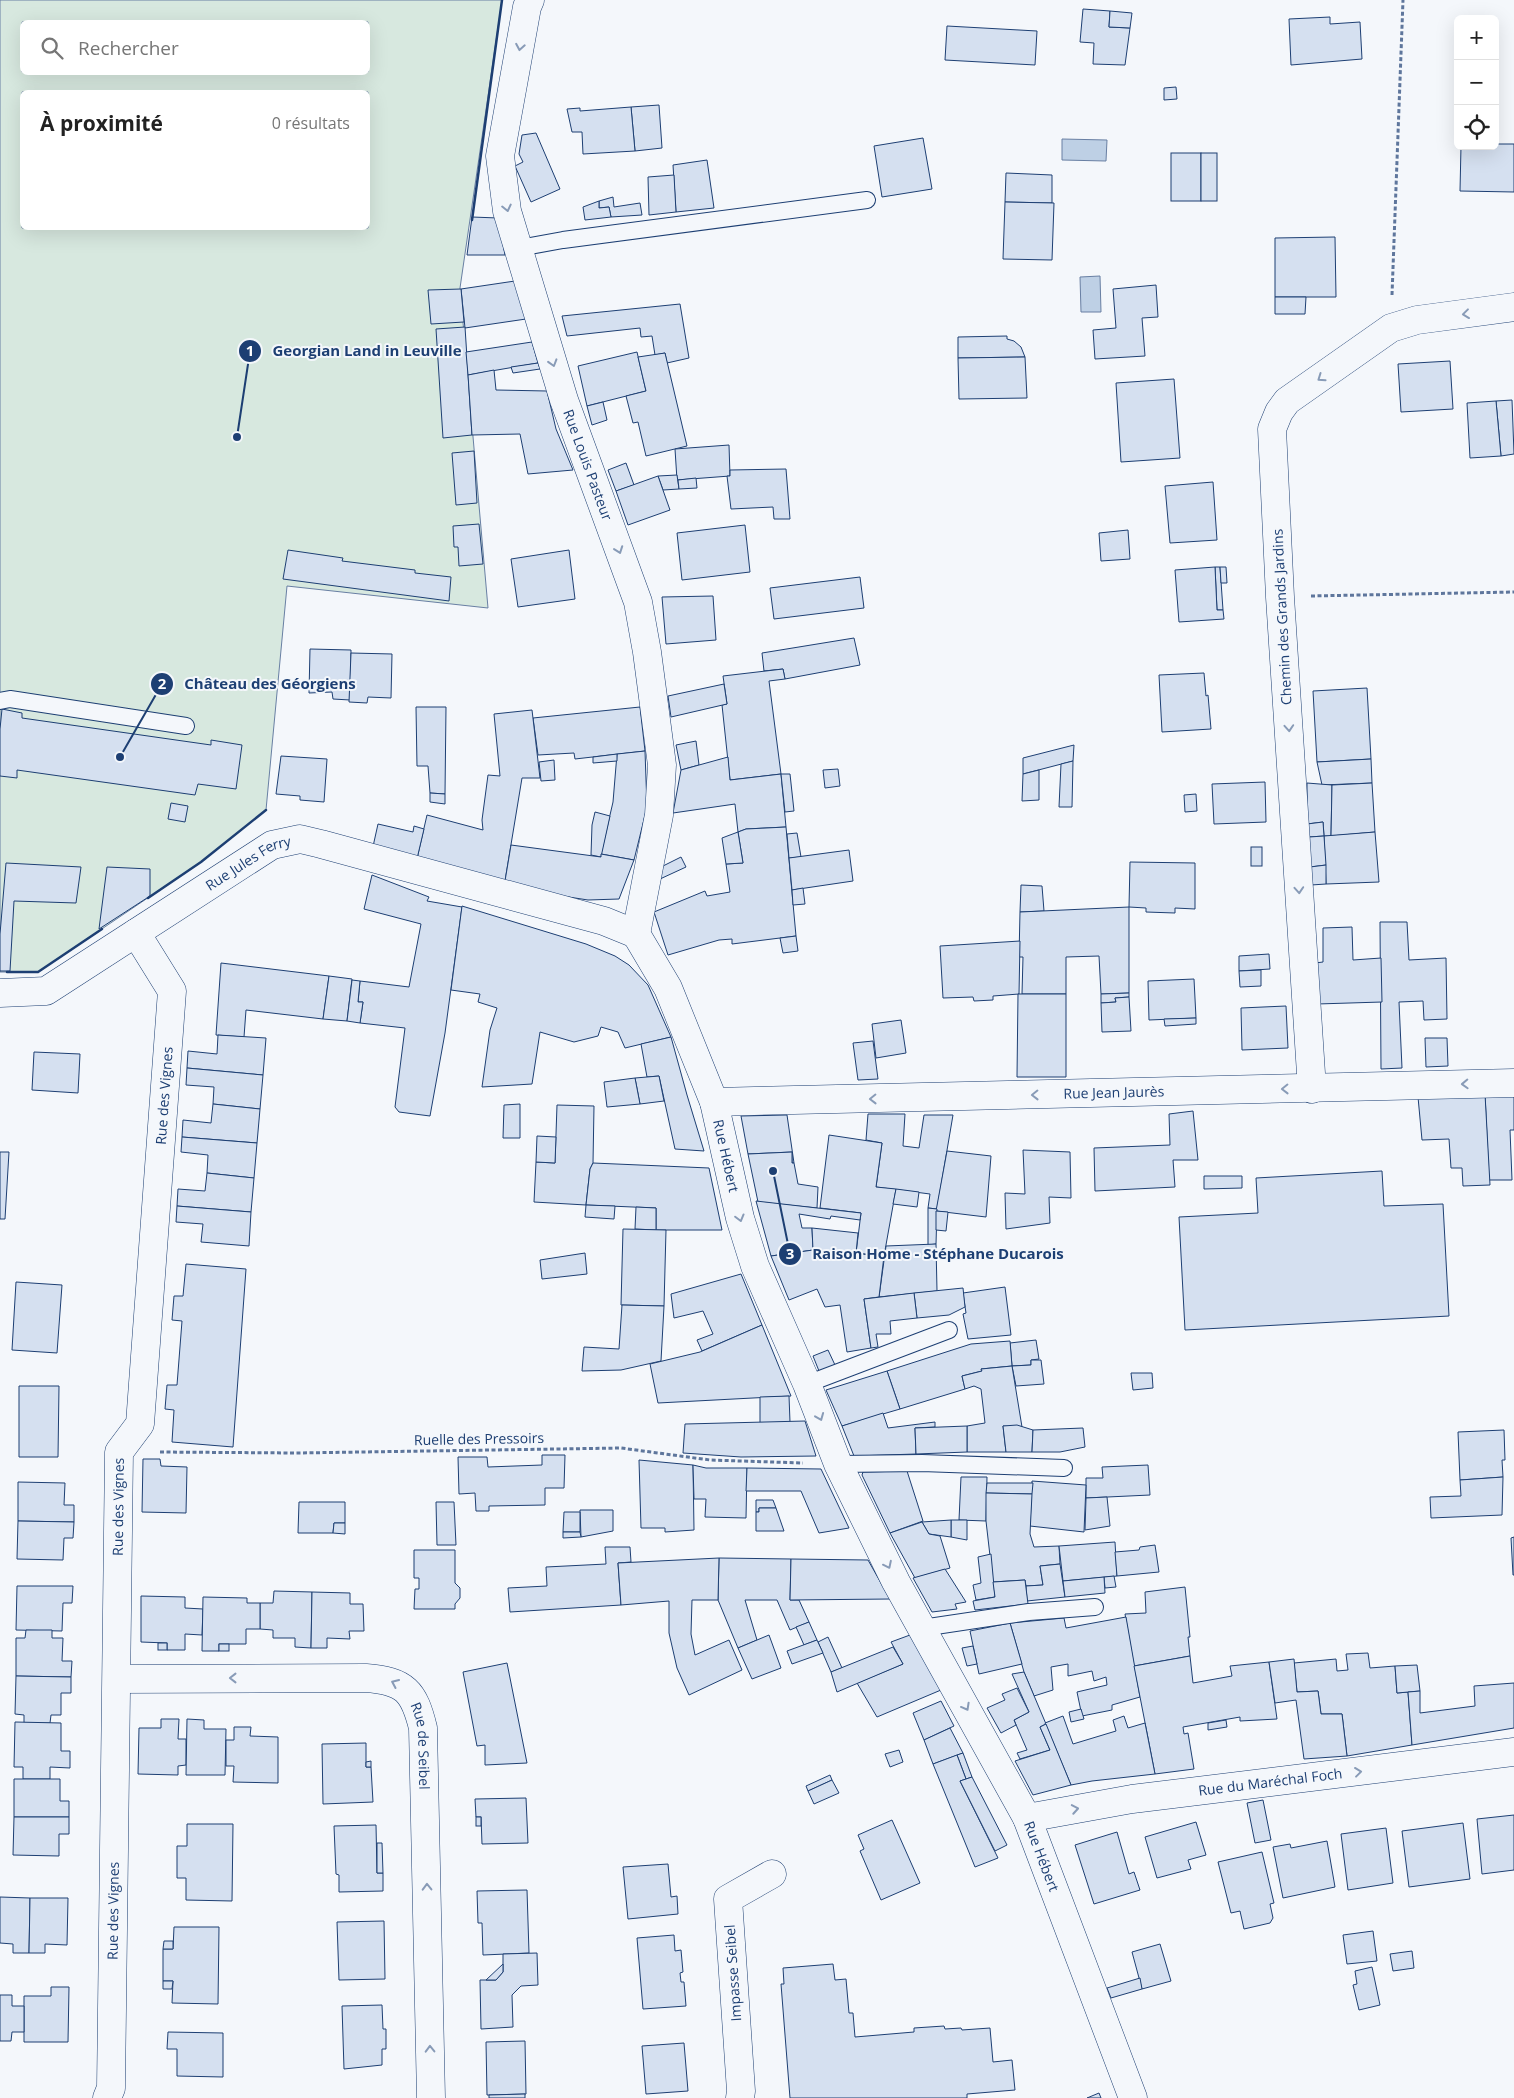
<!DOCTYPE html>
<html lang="fr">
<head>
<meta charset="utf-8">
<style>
  :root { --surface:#fff; --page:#f6f6f6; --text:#222; --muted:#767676; --line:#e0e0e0 }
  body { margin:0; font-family:"Open Sans",sans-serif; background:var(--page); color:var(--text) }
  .controls { position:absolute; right:15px; top:15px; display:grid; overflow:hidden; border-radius:8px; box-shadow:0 5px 20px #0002 }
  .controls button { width:45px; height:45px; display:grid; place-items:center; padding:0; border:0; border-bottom:1px solid var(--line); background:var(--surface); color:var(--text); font:25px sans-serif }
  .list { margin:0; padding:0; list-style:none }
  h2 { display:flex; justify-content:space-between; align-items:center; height:65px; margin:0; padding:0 20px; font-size:21px }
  h2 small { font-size:16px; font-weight:400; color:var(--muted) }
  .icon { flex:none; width:28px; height:28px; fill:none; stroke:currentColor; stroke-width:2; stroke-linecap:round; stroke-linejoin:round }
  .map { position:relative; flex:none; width:1514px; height:2098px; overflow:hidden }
  .search { position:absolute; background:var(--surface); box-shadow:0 5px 20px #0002; left:20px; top:20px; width:350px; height:55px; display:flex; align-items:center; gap:12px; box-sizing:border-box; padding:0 18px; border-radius:8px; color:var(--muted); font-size:19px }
  .panel { position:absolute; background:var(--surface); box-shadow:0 5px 20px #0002; left:20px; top:90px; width:350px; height:140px; border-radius:8px }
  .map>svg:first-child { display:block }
  .green { fill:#d7e8df; stroke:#687fa3; fill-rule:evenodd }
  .water { fill:#bed0e5; stroke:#687fa3 }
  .building { fill:#d5e0f0; stroke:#1d3f73 }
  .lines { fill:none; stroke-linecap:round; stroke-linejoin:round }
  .service-casing { stroke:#1d3f73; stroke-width:18 }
  .minor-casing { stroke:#1d3f73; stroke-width:29 }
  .path { stroke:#5e769c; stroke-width:3; stroke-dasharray:4 2.5; stroke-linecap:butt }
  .service { stroke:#f4f7fb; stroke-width:16 }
  .minor { stroke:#f4f7fb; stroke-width:28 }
  .wall { stroke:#1d3f73; stroke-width:2.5 }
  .oneway { stroke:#889bb7 }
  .labels { text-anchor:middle; stroke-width:4; stroke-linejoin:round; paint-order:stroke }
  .street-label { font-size:14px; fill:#1d3f73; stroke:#f4f7fb }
  .leader { fill:none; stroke:#1d3f73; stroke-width:2 }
  .callout-dot { fill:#1d3f73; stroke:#f4f7fb; stroke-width:2 }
  .mark-label { font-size:15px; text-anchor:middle; font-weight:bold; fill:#fff }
  .callout-label { font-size:15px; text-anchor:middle; font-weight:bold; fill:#1d3f73; stroke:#f4f7fb; stroke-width:4; stroke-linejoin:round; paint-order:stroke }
</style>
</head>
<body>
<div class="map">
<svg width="1514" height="2098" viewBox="0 0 1514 2098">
  <rect width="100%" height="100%" fill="#f4f7fb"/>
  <path class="green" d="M0,0H502L460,288L488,608L287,586L266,810L201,862L38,972H0ZM22,22H368V72H22ZM22,92H368V228H22Z"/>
  <g class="water">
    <polygon points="1062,139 1107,140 1106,161 1062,160"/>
    <polygon points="1100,276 1101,312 1081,312 1080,277"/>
  </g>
  <g class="building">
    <polygon points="1083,9 1110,11 1109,27 1130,28 1125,65 1093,64 1094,43 1080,42"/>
    <polygon points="1110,11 1132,13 1130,28 1109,27"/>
    <polygon points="1330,17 1330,24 1360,22 1362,59 1291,65 1289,19"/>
    <polygon points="947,26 1037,31 1035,65 945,60"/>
    <polygon points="1176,87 1177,99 1164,100 1164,88"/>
    <polygon points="659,105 662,148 635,151 631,107"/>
    <polygon points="631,107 635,151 583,154 582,132 572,132 567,109 580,108 580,111"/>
    <polygon points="536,133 560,189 531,202 515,166 523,162 519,154 522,135"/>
    <polygon points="923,138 932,189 882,197 874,146"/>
    <polygon points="1495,144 1514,144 1514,192 1460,191 1461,146 1495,146"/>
    <rect x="1171" y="153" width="30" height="48"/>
    <rect x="1201" y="153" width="16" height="48"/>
    <polygon points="707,160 714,208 676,212 673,165"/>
    <polygon points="1006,173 1052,175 1052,203 1005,202"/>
    <polygon points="674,175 676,212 649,215 648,177"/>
    <polygon points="613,197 614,207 640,203 642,215 611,217 609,207 599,208 599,201"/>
    <polygon points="599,201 599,208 609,207 611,217 585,220 583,207"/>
    <polygon points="1005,202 1054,203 1052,260 1003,259"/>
    <polygon points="472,217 498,218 505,255 467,255"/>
    <polygon points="1335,237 1336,297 1275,297 1275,238"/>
    <polygon points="515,281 526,319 465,328 461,289"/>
    <polygon points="1156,285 1158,317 1142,318 1145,356 1095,359 1093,330 1116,328 1113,289"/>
    <polygon points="461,289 464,322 431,324 428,290"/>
    <polygon points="1275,297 1306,297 1305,314 1275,314"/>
    <polygon points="680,304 689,358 667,363 665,353 655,355 652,336 641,337 640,328 567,336 562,316"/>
    <polygon points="465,327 472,435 443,438 436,329"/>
    <polygon points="1007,336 1007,339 1014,341 1021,347 1025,357 958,358 958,337"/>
    <polygon points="532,342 538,363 468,375 466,352"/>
    <polygon points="637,352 646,391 587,406 578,366"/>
    <polygon points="665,353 687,446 646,456 638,422 633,423 626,396 646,391 638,357"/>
    <polygon points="1025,357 1027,398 959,399 958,358"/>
    <polygon points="1450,361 1453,409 1401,412 1398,364"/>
    <polygon points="538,363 540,369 513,373 511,367"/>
    <polygon points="494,370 496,390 547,391 556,429 573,470 528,474 520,434 472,435 468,375"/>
    <polygon points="1174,379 1180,458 1121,462 1116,383"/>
    <polygon points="1512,400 1514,454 1501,456 1496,401"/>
    <polygon points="1496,401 1501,456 1470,458 1467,403"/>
    <polygon points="603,402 607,420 592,425 587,406"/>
    <polygon points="729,445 730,476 677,480 675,449"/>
    <polygon points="474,451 477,503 456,505 452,453"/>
    <polygon points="626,463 634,485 616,491 608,470"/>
    <polygon points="786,469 790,519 774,519 773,507 731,509 727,476 730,476 730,470"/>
    <polygon points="677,475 679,489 663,490 658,476"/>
    <polygon points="658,476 670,510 628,525 616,491"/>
    <polygon points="696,478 697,488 679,489 678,480"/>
    <polygon points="1213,482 1217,540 1170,543 1165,486"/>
    <polygon points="479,524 483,564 459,566 458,547 454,547 453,526"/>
    <polygon points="745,525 750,572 682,580 677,533"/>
    <polygon points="1128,530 1130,559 1101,561 1099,533"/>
    <polygon points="288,550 343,558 342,561 415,570 415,573 451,577 449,601 283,579"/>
    <polygon points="569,550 575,599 518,607 511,559"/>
    <polygon points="1215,567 1220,567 1223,610 1217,610"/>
    <polygon points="1215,567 1217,610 1223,610 1224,619 1179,622 1175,570"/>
    <polygon points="1220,567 1226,567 1227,583 1221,583"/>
    <polygon points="860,577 864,608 774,619 770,588"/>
    <polygon points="713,596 716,640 666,644 662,597"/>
    <polygon points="854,638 860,665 785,679 783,669 764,671 762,653"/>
    <polygon points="310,649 351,650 350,700 333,699 332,692 309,693"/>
    <polygon points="351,653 392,654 391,698 368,697 367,703 349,702"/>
    <polygon points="783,669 785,679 769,681 781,774 730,780 722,705 727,704 723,676"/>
    <polygon points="1204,673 1206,696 1208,695 1211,729 1162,732 1159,675"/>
    <polygon points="724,684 727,704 671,717 668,696"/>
    <polygon points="1367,688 1371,759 1317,762 1313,691"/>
    <polygon points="416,707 446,707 445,794 430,793 428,766 417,766"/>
    <polygon points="640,707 645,751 575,759 574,753 538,755 533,718"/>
    <polygon points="2,709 22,713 22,718 211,745 211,740 242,745 236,789 198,784 195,795 17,770 17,778 0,776 0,729"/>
    <polygon points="532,710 540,778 522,778 504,887 416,863 427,815 483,830 482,820 488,775 500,776 494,714"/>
    <polygon points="696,741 699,765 681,770 676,745"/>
    <polygon points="1074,745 1073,761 1023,774 1023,758"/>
    <polygon points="645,751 647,807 634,860 601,854 613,802 617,754"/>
    <polygon points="617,754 617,761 593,763 593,757"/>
    <polygon points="281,756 327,759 324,802 300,800 300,796 276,794"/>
    <polygon points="728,757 730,780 781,774 786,827 746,829 738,832 735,804 673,813 681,770"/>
    <polygon points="1371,759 1372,783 1322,785 1317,762"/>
    <polygon points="554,760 555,780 541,781 539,762"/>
    <polygon points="1073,761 1072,807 1059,807 1061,764"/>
    <polygon points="838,769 840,786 825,788 823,770"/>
    <polygon points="1039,770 1039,800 1022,801 1023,774"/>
    <polygon points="781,774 790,774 794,811 785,812"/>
    <polygon points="1265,782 1266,822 1214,824 1212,784"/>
    <polygon points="1307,783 1332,785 1331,836 1324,836 1323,822 1307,824"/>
    <polygon points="1372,783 1375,832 1331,836 1332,785"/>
    <polygon points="430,793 445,794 445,804 430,802"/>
    <polygon points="1196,794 1197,811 1185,812 1184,795"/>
    <polygon points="171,803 188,806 185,822 168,819"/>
    <polygon points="595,812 610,816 601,857 591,855 592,825"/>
    <polygon points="1323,822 1324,836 1309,837 1307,824"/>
    <polygon points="378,824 413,832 414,826 424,829 416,863 372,851"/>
    <polygon points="786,827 796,936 732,944 732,939 719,940 668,955 654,912 705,891 707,896 730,892 726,864 743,863 738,832 746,829"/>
    <polygon points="738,832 743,863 726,864 722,838"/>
    <polygon points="1375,832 1379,882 1326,884 1324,836"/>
    <polygon points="797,833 801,857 789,858 787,834"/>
    <polygon points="1324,836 1326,865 1310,867 1309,837"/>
    <polygon points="511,845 601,857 601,854 634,860 619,899 588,900 504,887"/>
    <rect x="1251" y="847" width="11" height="19"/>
    <polygon points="849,850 853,881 792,890 789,858"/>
    <polygon points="681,857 686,867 660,879 663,866"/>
    <polygon points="1130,862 1195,863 1195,909 1175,908 1175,913 1146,912 1146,908 1129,907"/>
    <polygon points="6,863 81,867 76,903 14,901 10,971 0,971 0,934"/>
    <polygon points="1326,865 1326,884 1311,885 1310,867"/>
    <polygon points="107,867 150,869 150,896 99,929"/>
    <polygon points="372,875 429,897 427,901 462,907 445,1033 430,1116 399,1112 395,1107 405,1028 360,1023 363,1002 358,1002 360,981 409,987 421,924 364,909"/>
    <polygon points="1021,885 1042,886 1044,911 1020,912"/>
    <polygon points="803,888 805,904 793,905 792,890"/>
    <polygon points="462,906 586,944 615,956 629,965 648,985 671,1037 625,1048 618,1032 601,1027 598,1036 574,1042 540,1032 532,1084 482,1087 490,1030 497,1008 478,1002 480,994 451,990"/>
    <polygon points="1129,907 1129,993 1101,994 1099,956 1066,957 1066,994 1022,994 1023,957 1019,957 1020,912"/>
    <polygon points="1380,922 1407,922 1409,960 1446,958 1447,1019 1424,1020 1423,1001 1399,1002 1402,1068 1381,1069"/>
    <polygon points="1352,927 1353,960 1381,958 1382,1002 1317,1004 1315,963 1323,962 1323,928"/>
    <polygon points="796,936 798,951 783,953 780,938"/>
    <polygon points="1020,941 1019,994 993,996 993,1000 974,1001 973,997 943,998 940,946"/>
    <polygon points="1269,954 1270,969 1239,971 1239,956"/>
    <polygon points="221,963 329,976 323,1019 246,1010 244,1037 216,1035"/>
    <polygon points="1261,970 1261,986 1240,987 1239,971"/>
    <polygon points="329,976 352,979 347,1021 323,1019"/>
    <polygon points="1194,979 1196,1018 1149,1020 1148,981"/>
    <polygon points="352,980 360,981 358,1002 363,1002 360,1023 347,1021"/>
    <polygon points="1129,993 1129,997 1115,998 1116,1002 1101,1003 1101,994"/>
    <polygon points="1018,994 1066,994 1066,1077 1017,1077"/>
    <polygon points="1129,997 1131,1031 1102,1032 1101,1003 1116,1002 1115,998"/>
    <polygon points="1286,1006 1288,1048 1242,1050 1241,1008"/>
    <polygon points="1196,1018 1196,1024 1165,1026 1164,1019"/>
    <polygon points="901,1020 906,1053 876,1058 872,1024"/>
    <polygon points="218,1035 266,1038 263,1075 187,1068 188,1051 217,1054"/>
    <polygon points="671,1037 687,1095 704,1151 675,1149 659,1076 647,1077 641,1044"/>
    <polygon points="1425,1038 1447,1038 1448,1066 1426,1067"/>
    <polygon points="873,1041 878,1079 858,1080 853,1043"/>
    <polygon points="34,1052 80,1054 78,1093 32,1090"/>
    <polygon points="187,1068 263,1075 260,1109 213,1104 214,1087 186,1085"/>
    <polygon points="659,1076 664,1101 640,1104 635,1078"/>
    <polygon points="635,1078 640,1104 607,1107 604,1082"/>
    <polygon points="1514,1093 1514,1130 1510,1130 1512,1180 1489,1180 1485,1094"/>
    <polygon points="1485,1094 1490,1185 1463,1186 1462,1168 1451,1168 1449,1139 1422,1140 1418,1097"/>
    <polygon points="213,1104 260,1109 257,1143 182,1137 183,1120 211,1123"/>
    <polygon points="520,1104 520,1138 503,1138 504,1105"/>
    <polygon points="557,1105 594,1106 593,1163 590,1169 586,1205 534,1202 536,1162 555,1163"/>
    <polygon points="1193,1111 1198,1160 1173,1160 1175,1187 1095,1191 1094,1148 1170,1145 1169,1114"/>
    <polygon points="868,1114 905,1114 903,1146 919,1148 924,1115 953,1115 937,1209 928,1208 930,1194 876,1187 882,1143 866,1140"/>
    <polygon points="787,1115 794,1163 792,1163 792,1152 748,1154 741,1116"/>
    <polygon points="829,1135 882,1143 876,1187 896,1189 884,1256 856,1253 861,1213 820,1208"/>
    <polygon points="537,1136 556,1137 555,1163 536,1162"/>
    <polygon points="182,1137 257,1143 254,1178 207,1173 208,1155 181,1152"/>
    <polygon points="1023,1150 1070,1152 1071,1198 1049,1197 1050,1223 1006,1229 1005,1193 1025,1194"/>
    <polygon points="947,1151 991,1156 986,1217 936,1211"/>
    <polygon points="0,1152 9,1152 5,1219 0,1219"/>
    <polygon points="792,1152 792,1163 794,1163 798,1184 818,1187 817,1208 758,1202 748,1154"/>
    <polygon points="593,1163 709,1168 722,1230 656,1230 656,1208 586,1205 590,1169"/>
    <polygon points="1382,1171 1384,1206 1443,1204 1449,1316 1185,1330 1179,1217 1258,1213 1256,1178"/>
    <polygon points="207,1173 254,1178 251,1212 177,1206 178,1189 205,1191"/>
    <polygon points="1204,1176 1242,1176 1242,1188 1204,1189"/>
    <polygon points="896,1189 919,1192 917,1207 893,1204"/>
    <polygon points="756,1201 861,1213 860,1220 831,1216 830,1219 799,1214 802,1228 812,1228 813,1250 771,1256"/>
    <polygon points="586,1205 615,1206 614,1219 585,1217"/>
    <polygon points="177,1206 251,1212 249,1246 201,1242 203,1224 176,1222"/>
    <polygon points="636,1207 656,1208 656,1230 635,1229"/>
    <polygon points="928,1208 937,1209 936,1244 928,1245"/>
    <polygon points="936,1211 948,1212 946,1231 936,1230"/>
    <polygon points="812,1228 858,1233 856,1253 813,1250"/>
    <polygon points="623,1229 666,1230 664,1306 621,1305"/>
    <polygon points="936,1244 937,1291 879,1297 886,1246"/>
    <polygon points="813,1250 884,1256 879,1297 864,1299 871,1348 847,1352 840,1305 825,1307 817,1289 789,1300 771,1256"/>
    <polygon points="585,1253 587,1274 542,1279 540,1260"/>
    <polygon points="186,1264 246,1269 233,1447 172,1442 174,1410 165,1409 167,1385 177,1385 182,1321 172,1320 174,1296 183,1296"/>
    <polygon points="741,1274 762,1325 702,1351 697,1340 713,1334 703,1311 674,1318 671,1294"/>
    <polygon points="16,1282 62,1285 57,1353 12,1350"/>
    <polygon points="1005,1287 1011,1335 968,1339 963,1314 966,1313 963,1293"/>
    <polygon points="963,1288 965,1307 949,1315 917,1318 914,1293"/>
    <polygon points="914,1293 917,1318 890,1321 891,1334 876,1334 878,1347 871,1348 864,1299"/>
    <polygon points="622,1305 664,1306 661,1361 621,1370 582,1371 584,1347 619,1349"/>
    <polygon points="762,1325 791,1396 658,1403 650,1364 700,1352"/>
    <polygon points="1036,1340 1039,1359 1031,1360 1031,1365 1012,1366 1010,1343"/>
    <polygon points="1010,1341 1012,1366 981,1369 982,1371 962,1376 965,1389 900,1409 887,1371 971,1344"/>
    <polygon points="828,1350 835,1365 819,1371 813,1356"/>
    <polygon points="1031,1360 1041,1360 1044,1384 1016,1386 1012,1366 1031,1365"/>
    <polygon points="1012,1366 1022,1427 1003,1426 1006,1452 967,1452 967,1426 985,1423 981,1389 974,1386 965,1389 962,1376 982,1371 981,1369"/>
    <polygon points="887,1371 900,1409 842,1426 826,1390"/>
    <polygon points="1131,1373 1152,1373 1153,1388 1133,1390"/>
    <polygon points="19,1386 59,1386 58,1457 19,1457"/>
    <polygon points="789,1396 790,1422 760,1423 760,1397"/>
    <polygon points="883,1413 888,1428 935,1422 935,1427 915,1428 916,1454 854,1456 842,1426"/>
    <polygon points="805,1421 816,1456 741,1457 683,1453 685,1424"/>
    <polygon points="1017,1425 1033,1430 1032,1452 1006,1452 1003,1426"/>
    <polygon points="967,1426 967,1452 916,1454 915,1428"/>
    <polygon points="1083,1428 1085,1447 1060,1452 1032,1452 1033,1430"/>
    <polygon points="1504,1430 1505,1460 1502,1460 1503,1477 1460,1480 1458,1432"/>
    <polygon points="542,1455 565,1455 564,1488 545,1488 545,1505 489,1506 489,1511 476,1511 475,1493 459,1494 458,1457 487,1457 488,1467 542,1465"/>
    <polygon points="143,1459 160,1459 161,1466 187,1467 186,1513 142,1512"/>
    <polygon points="639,1460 693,1465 694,1530 665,1532 665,1528 641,1528"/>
    <polygon points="693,1465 706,1468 747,1468 746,1518 705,1517 706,1499 694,1499"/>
    <polygon points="1148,1465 1150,1495 1086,1498 1086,1478 1103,1478 1102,1467"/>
    <polygon points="747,1468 821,1469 849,1528 819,1533 801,1491 746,1491"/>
    <polygon points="907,1471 923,1521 890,1533 862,1475 863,1472"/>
    <polygon points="961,1477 987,1477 986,1521 959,1520"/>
    <polygon points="1503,1477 1502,1515 1431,1518 1430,1497 1461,1496 1460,1480"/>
    <polygon points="1032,1481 1086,1485 1084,1532 1030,1526"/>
    <polygon points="18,1482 65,1483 64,1505 74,1505 74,1522 18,1521"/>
    <polygon points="987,1483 1033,1483 1032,1494 986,1493"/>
    <polygon points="986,1493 1032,1494 1030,1534 1034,1547 1059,1546 1060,1564 1040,1566 1043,1585 1026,1586 1025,1580 993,1582 986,1521"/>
    <polygon points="1107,1497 1110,1526 1085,1530 1086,1498"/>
    <polygon points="756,1500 773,1500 776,1508 759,1508 759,1512 756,1512"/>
    <polygon points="299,1502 345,1502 345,1523 334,1523 333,1533 298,1533"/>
    <polygon points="436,1502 454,1502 456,1545 437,1545"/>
    <polygon points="759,1508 776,1508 784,1531 756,1531 756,1512 759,1512"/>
    <polygon points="580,1510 613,1510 613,1531 581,1537"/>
    <polygon points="564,1512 580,1512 580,1532 563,1532"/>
    <polygon points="951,1520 967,1520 967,1540 951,1537"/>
    <polygon points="951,1520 951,1537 929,1534 922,1522"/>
    <polygon points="18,1521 74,1522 73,1538 64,1538 63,1560 17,1559"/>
    <polygon points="922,1522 929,1534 940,1536 950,1568 915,1578 890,1533"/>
    <polygon points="334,1523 345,1523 345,1534 333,1533"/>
    <polygon points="563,1532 580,1532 581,1537 563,1538"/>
    <polygon points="1514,1537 1514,1575 1513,1575 1511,1538"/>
    <polygon points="1115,1542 1117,1576 1063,1581 1059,1546"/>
    <polygon points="1155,1545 1159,1572 1117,1576 1115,1552 1139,1550 1140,1547"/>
    <polygon points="605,1547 630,1547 631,1562 618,1563 621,1605 510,1612 508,1588 547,1586 546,1567 606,1564"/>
    <polygon points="414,1550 455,1550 455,1583 460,1588 460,1598 455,1604 455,1609 414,1609 415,1589 419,1589 419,1578 414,1578"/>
    <polygon points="991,1554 995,1597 976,1600 973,1585 981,1583 978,1557"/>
    <polygon points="719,1558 791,1559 790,1600 799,1600 809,1622 790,1630 777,1600 745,1600 757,1640 738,1648 718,1600"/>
    <polygon points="719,1558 718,1600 692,1600 691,1634 695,1655 729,1640 742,1670 689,1695 677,1668 669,1633 669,1601 621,1605 618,1563"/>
    <polygon points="791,1559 868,1560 890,1599 790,1600"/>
    <polygon points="1060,1564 1065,1597 1027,1601 1026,1586 1043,1585 1040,1566"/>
    <polygon points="945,1569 966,1602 955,1604 957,1609 932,1612 913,1578"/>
    <polygon points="1114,1576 1116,1587 1105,1588 1104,1577"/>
    <polygon points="1104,1577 1105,1593 1065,1597 1063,1581"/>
    <polygon points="1025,1580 1028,1604 975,1610 973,1601 995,1597 993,1582"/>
    <polygon points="17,1586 73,1586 72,1603 63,1603 62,1631 16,1630"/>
    <polygon points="1185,1587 1190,1637 1188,1637 1190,1656 1134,1666 1125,1614 1146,1613 1145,1592"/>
    <polygon points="274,1591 312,1592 311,1648 295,1647 295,1638 273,1638 273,1630 260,1629 260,1603 273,1603"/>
    <polygon points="312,1592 350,1593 350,1604 363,1604 364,1631 349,1631 350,1639 327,1638 327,1648 311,1648"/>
    <polygon points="141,1596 185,1597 185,1608 203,1609 202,1635 185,1634 185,1650 167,1650 167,1643 141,1642"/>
    <polygon points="203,1597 247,1598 247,1603 260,1603 260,1629 246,1629 246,1644 219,1644 219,1651 202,1651"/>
    <polygon points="1126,1617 1140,1697 1112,1705 1112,1710 1082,1716 1077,1692 1107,1685 1106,1677 1094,1681 1092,1671 1068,1676 1068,1664 1051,1667 1053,1690 1034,1696 1024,1672 1010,1623 1064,1618 1066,1628"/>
    <polygon points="809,1622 817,1640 804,1645 796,1627"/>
    <polygon points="1010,1623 1022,1664 979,1674 970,1631"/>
    <polygon points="26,1630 52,1630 52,1638 63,1638 62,1661 72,1661 71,1677 16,1676 16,1638 25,1638"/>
    <polygon points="769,1635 781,1668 752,1679 738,1648"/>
    <polygon points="910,1635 941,1690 877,1717 857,1683 903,1664 891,1642"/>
    <polygon points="828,1637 842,1668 831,1672 818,1642"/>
    <polygon points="817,1640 823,1653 792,1664 787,1651"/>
    <rect x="158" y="1643" width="9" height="7"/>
    <rect x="219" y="1644" width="10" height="7"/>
    <polygon points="973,1646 977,1664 967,1666 962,1648"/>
    <polygon points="893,1647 903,1664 837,1692 831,1672"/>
    <polygon points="1368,1653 1370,1668 1395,1666 1397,1693 1408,1692 1412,1745 1347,1756 1342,1714 1321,1714 1318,1691 1297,1692 1294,1663 1336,1659 1337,1671 1348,1670 1346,1654"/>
    <polygon points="1190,1656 1193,1683 1232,1676 1230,1666 1269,1662 1277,1719 1240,1721 1240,1717 1183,1727 1184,1734 1188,1733 1194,1769 1155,1774 1134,1666"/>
    <polygon points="1294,1659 1297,1692 1318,1691 1321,1714 1342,1714 1347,1756 1304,1759 1296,1700 1275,1703 1269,1662"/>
    <polygon points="507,1663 527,1763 485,1765 485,1745 477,1746 463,1672"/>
    <polygon points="1417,1665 1420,1691 1397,1693 1395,1666"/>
    <polygon points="1024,1672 1046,1724 1040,1727 1050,1750 1020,1759 1017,1753 1027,1750 1014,1720 1029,1712 1012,1674"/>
    <polygon points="16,1676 71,1677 71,1693 61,1693 61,1715 51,1715 50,1723 24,1723 24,1715 15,1714"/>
    <polygon points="1514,1683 1514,1728 1412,1745 1408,1692 1420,1691 1420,1713 1475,1706 1474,1686"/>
    <polygon points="1017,1688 1029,1712 1014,1720 1016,1725 1001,1733 987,1708 1005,1700 1002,1694"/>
    <polygon points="941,1701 954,1726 924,1740 913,1713"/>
    <polygon points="1081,1709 1084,1719 1071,1722 1069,1712"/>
    <polygon points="1063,1716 1073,1744 1116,1731 1113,1720 1124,1716 1128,1728 1145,1723 1155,1774 1092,1781 1071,1785 1045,1723"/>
    <polygon points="161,1719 179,1719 178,1739 186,1739 186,1765 178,1766 178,1775 138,1774 139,1728 161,1728"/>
    <polygon points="187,1719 204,1720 204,1729 226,1729 225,1775 186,1775"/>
    <polygon points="1226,1720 1227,1727 1208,1730 1208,1723"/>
    <polygon points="15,1722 61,1723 61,1751 70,1751 70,1768 50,1767 50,1779 23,1779 23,1767 14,1767"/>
    <polygon points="1046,1724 1071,1785 1033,1795 1015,1761 1050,1750 1040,1727"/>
    <polygon points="234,1727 251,1727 250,1736 278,1737 278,1783 233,1782 234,1766 226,1766 226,1740 234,1740"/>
    <polygon points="950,1728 963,1753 933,1764 924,1740"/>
    <polygon points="366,1743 366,1767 371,1767 373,1802 323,1804 322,1744"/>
    <polygon points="899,1750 903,1762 890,1767 885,1754"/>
    <polygon points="963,1753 972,1777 966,1779 957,1755"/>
    <polygon points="957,1755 966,1779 960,1781 998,1858 975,1867 933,1764"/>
    <polygon points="371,1761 371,1767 366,1767 366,1762"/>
    <polygon points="830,1775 832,1780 808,1791 806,1786"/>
    <polygon points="972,1777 1007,1845 995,1851 960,1781"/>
    <polygon points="14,1779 60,1779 60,1801 69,1801 69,1817 14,1817"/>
    <polygon points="832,1780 839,1793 814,1804 808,1791"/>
    <polygon points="526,1798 528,1843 482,1844 481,1817 476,1817 475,1799"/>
    <polygon points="1263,1800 1271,1840 1255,1843 1247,1803"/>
    <polygon points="1514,1815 1514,1870 1482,1874 1477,1819"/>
    <polygon points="14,1817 69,1817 69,1834 59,1834 59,1856 13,1855"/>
    <rect x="476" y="1817" width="5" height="9"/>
    <polygon points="892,1820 920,1883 881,1900 860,1851 864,1849 858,1835"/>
    <polygon points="1196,1822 1206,1855 1188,1860 1191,1869 1157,1878 1145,1837"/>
    <polygon points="1463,1823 1470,1879 1409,1887 1402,1831"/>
    <polygon points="187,1824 233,1824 232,1901 186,1900 186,1878 177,1878 177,1846 187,1846"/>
    <polygon points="376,1825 377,1873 383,1873 383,1891 339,1892 339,1875 336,1874 334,1826"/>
    <polygon points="1386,1828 1393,1883 1348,1890 1341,1834"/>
    <polygon points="1117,1832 1129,1874 1134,1872 1140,1890 1094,1904 1075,1845"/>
    <polygon points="1327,1841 1335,1887 1283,1898 1273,1847 1290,1844 1291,1848"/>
    <polygon points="377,1843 382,1843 383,1873 377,1873"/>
    <polygon points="1262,1852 1274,1903 1270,1904 1273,1918 1270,1923 1244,1929 1240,1911 1231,1913 1218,1862"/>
    <polygon points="668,1864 671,1897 677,1896 678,1914 628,1919 623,1867"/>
    <polygon points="527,1890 529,1953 483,1955 482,1923 478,1923 477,1891"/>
    <polygon points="0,1897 30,1898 29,1953 13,1953 13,1944 0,1943"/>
    <polygon points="30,1898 68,1898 67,1945 45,1944 45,1953 29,1953"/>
    <polygon points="384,1921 385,1979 339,1980 337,1922"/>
    <polygon points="174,1927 219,1927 218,2004 172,2003 173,1981 163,1981 163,1949 173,1949"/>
    <polygon points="1373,1931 1377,1961 1347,1964 1343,1935"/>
    <polygon points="674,1935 675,1951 681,1950 683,1972 680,1973 681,1982 684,1982 686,2006 643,2009 637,1938"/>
    <polygon points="164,1941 173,1941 173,1949 163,1949"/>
    <polygon points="1160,1944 1171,1981 1142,1989 1132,1952"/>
    <polygon points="1412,1951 1414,1968 1393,1971 1390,1954"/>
    <polygon points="537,1953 538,1985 521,1986 512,1995 513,2027 481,2029 480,1980 496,1980 503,1972 503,1954"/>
    <polygon points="503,1964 503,1972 496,1980 486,1980"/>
    <polygon points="833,1964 835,1980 846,1979 849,2013 853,2013 855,2037 914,2032 914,2028 944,2026 945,2029 961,2028 962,2030 990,2028 993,2062 1012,2060 1015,2090 967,2094 967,2098 790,2098 781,1984 784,1984 783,1968"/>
    <polygon points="1372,1967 1380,2005 1359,2010 1353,1985 1357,1984 1355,1971"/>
    <polygon points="1140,1978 1142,1989 1111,1998 1107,1988"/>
    <polygon points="163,1981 173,1981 172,1989 163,1989"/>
    <polygon points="51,1987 69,1987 68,2042 24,2042 24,1996 51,1996"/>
    <polygon points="0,1995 12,1995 12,2006 24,2006 24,2032 12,2032 11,2041 0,2041"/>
    <polygon points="382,2005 383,2029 386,2029 386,2049 382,2049 382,2065 344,2069 342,2006"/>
    <polygon points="168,2032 223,2033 223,2077 177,2076 177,2049 167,2049"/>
    <polygon points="525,2041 526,2094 487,2095 486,2042"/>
    <polygon points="684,2043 688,2091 646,2094 642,2046"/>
    <polygon points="1099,2093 1101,2098 1087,2098"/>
    <polygon points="525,2094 525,2098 489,2098 489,2095"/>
  </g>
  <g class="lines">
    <defs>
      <g id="service">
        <polyline points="519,248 563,240 867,200"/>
        <polyline points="0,701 10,699 186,726"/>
        <polyline points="807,1384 949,1330"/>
        <polyline points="838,1464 922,1463 1064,1468"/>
        <polyline points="922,1628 1029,1612 1095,1607"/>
      </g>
      <g id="minor">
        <path id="s1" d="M530,0L527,7L500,156L507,211L564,400L638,602L647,652L662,765L659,815L636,934"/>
        <path id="s2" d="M636,934L668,988L714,1102L740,1218L755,1266L807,1384L838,1464L896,1582L1027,1818L1133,2098"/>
        <path id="s3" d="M0,993L46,991L272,845L300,839L321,844L604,921L636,934"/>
        <polyline points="1312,1089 1280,597 1272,429 1279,412 1287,401 1391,328 1417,320 1514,307"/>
        <path id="s4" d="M714,1102L1514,1083"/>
        <path id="s5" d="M117,1679L366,1678C405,1681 414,1691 423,1728L431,2098"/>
        <path id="s6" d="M1027,1818L1132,1799L1514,1752"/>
        <path id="s7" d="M107,2098L111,2088L119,1452L140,1424L172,991L136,933"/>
        <polyline points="740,2098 741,2091 728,1899 772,1874"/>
      </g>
    </defs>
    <use href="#service" class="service-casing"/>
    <use href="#minor" class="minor-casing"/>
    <g class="path">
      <polyline points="1392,295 1403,0"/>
      <polyline points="1311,596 1514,592"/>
      <polyline points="160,1452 296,1453 621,1448 710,1460 803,1463"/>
    </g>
    <use href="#service" class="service"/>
    <use href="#minor" class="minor"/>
    <g class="wall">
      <polyline points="472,220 502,0"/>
      <polyline points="148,898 201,862 266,810"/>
      <polyline points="7,972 38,972 102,929"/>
    </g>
  </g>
  <defs><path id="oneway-chevron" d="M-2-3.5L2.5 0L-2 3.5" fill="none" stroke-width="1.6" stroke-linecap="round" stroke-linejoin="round" transform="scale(1.25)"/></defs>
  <g class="oneway">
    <use href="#oneway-chevron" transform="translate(520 47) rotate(100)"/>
    <use href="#oneway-chevron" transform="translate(507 208) rotate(77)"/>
    <use href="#oneway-chevron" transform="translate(1466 314) rotate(173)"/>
    <use href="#oneway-chevron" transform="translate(553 363) rotate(73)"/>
    <use href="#oneway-chevron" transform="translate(1321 378) rotate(145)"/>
    <use href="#oneway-chevron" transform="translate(619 550) rotate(70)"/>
    <use href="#oneway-chevron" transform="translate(1289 728) rotate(86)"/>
    <use href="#oneway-chevron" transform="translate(1299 890) rotate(86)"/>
    <use href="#oneway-chevron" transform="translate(1465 1084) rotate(178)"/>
    <use href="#oneway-chevron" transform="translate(1285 1089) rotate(179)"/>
    <use href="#oneway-chevron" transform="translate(1035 1095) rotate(179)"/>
    <use href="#oneway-chevron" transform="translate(873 1099) rotate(179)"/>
    <use href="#oneway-chevron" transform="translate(740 1218) rotate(75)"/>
    <use href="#oneway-chevron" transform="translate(820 1417) rotate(68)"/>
    <use href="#oneway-chevron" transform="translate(888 1565) rotate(64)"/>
    <use href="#oneway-chevron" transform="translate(233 1678) rotate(180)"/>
    <use href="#oneway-chevron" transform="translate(395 1683) rotate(-156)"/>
    <use href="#oneway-chevron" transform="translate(966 1707) rotate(61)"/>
    <use href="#oneway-chevron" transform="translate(1358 1772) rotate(-7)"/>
    <use href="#oneway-chevron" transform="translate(1075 1809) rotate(-10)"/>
    <use href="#oneway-chevron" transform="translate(427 1887) rotate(-91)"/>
    <use href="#oneway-chevron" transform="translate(430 2049) rotate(-91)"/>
  </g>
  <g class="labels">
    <g class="street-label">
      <text dy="5" stroke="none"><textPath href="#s1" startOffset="481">Rue Louis Pasteur</textPath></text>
      <text transform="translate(1282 617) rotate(-93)" y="5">Chemin des Grands Jardins</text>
      <text dy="5" stroke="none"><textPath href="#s3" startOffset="286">Rue Jules Ferry</textPath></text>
      <text dy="5" stroke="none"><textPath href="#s4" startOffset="400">Rue Jean Jaurès</textPath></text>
      <text dy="5" stroke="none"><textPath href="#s7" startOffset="1011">Rue des Vignes</textPath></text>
      <text dy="5" stroke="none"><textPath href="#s2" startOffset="241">Rue Hébert</textPath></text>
      <text transform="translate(479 1439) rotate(-1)" y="5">Ruelle des Pressoirs</text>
      <text dy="5" stroke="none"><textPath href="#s7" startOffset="592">Rue des Vignes</textPath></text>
      <text dy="5" stroke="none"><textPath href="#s5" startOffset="351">Rue de Seibel</textPath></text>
      <text dy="5" stroke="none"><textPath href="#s6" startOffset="246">Rue du Maréchal Foch</textPath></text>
      <text dy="5" stroke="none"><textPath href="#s2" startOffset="1012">Rue Hébert</textPath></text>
      <text dy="5" stroke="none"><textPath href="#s7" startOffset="188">Rue des Vignes</textPath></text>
      <text transform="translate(733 1973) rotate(-94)" y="5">Impasse Seibel</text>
    </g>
  </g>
  <path class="leader" d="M237 437L250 351M120 757L162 684M773 1171L790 1254"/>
  <g class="callout-dot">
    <circle cx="237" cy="437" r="5"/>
    <circle cx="120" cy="757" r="5"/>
    <circle cx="773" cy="1171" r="5"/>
    <circle cx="250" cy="351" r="12"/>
    <circle cx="162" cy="684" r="12"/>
    <circle cx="790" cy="1254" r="12"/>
  </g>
  <g class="mark-label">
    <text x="250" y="356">1</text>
    <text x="162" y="689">2</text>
    <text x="790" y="1259">3</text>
  </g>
  <g class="callout-label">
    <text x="367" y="356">Georgian Land in Leuville</text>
    <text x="270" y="689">Château des Géorgiens</text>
    <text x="938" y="1259">Raison Home - Stéphane Ducarois</text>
  </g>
</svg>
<div class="controls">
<button>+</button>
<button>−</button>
<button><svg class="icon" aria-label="locate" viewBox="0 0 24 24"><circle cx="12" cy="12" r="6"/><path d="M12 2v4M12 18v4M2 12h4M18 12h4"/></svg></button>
</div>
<div class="search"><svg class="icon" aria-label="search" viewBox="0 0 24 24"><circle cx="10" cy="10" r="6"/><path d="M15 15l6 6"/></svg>Rechercher</div>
<section class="panel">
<h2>À proximité<small>0 résultats</small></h2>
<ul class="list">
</ul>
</section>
</div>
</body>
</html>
